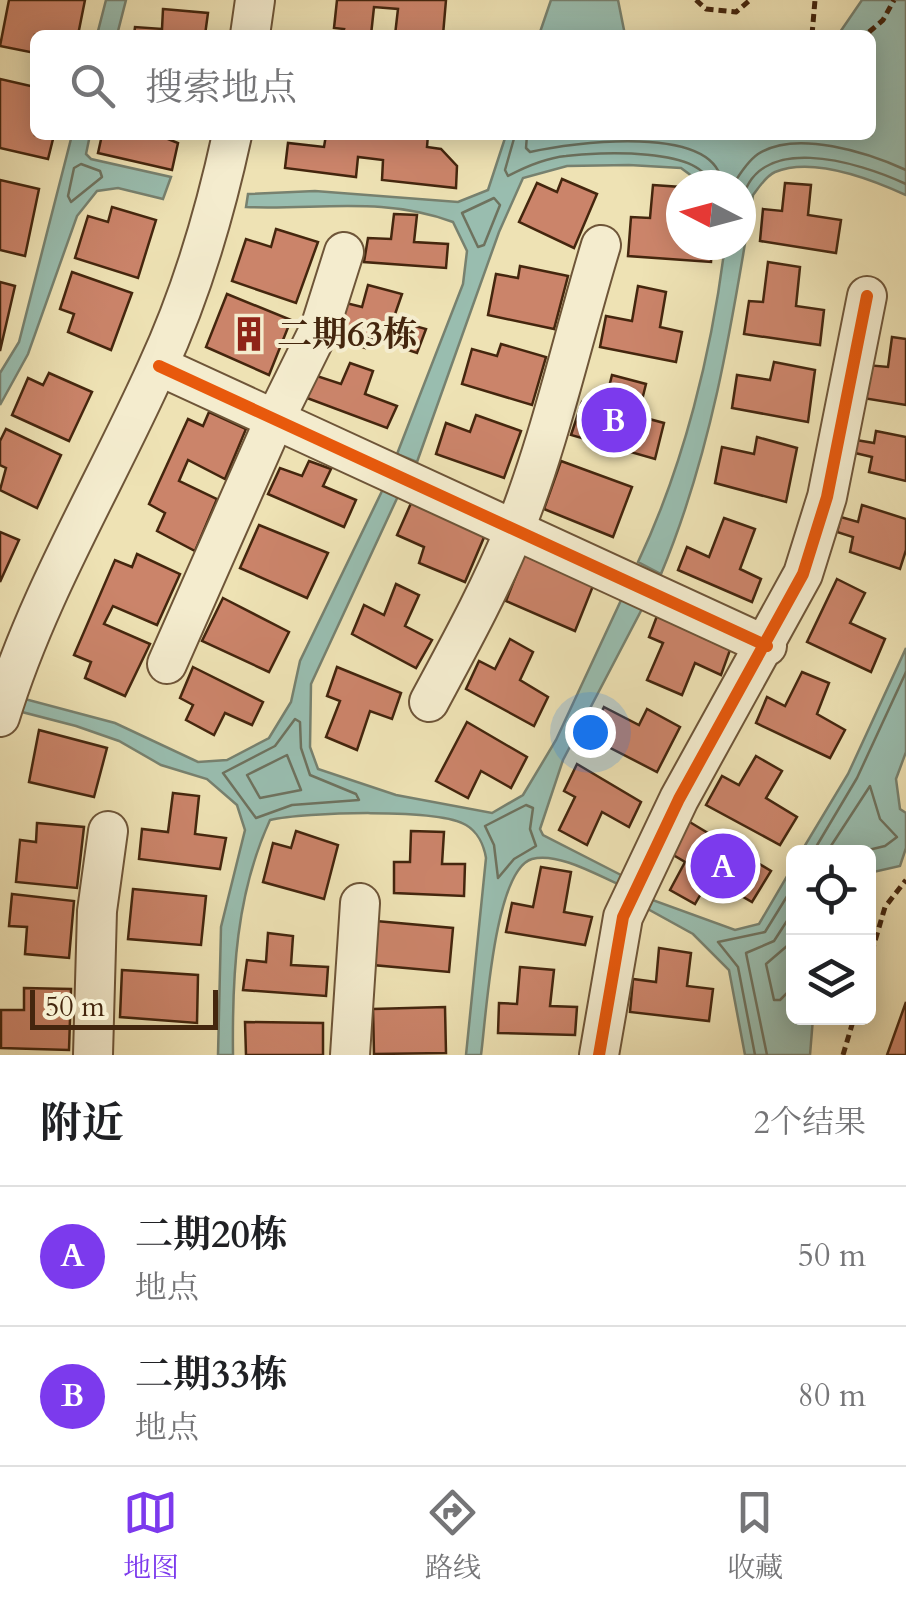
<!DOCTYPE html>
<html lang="zh">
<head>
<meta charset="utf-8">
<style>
  :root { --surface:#fff; --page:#f2f2f2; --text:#202124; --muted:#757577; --line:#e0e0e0; --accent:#7c3aed }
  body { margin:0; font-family:Cardo,"Noto Serif SC",serif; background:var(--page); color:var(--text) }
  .controls { position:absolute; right:30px; bottom:30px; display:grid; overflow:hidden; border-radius:15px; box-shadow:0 5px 25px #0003 }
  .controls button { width:90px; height:90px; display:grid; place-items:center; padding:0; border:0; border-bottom:2px solid var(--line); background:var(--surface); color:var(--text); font:50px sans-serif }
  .compass { position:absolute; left:666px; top:170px; width:90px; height:90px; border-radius:50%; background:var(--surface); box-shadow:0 5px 25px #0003; rotate:276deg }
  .scale { position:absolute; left:30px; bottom:25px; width:188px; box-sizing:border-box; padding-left:10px; border:5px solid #44260e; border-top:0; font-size:28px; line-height:35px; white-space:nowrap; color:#44260e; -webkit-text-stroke:8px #f4ecce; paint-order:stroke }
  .you { position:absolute; left:590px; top:732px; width:35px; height:35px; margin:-25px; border:8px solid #fff; border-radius:50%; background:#1a73e8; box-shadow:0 0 0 15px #1a73e833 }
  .badge { display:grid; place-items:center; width:65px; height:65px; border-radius:50%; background:var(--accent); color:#fff; font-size:32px; font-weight:700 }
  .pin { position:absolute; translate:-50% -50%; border:5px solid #fff; box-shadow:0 2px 10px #0006 }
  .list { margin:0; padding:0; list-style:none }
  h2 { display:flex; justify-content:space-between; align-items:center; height:130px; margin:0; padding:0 40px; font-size:42px }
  h2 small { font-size:32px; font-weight:400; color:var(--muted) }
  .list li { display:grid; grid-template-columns:65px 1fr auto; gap:30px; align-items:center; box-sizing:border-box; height:140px; padding:0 40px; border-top:2px solid var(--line) }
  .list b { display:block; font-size:38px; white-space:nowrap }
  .list p { margin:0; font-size:32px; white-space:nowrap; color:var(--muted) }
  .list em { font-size:32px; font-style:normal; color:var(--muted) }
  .icon { flex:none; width:55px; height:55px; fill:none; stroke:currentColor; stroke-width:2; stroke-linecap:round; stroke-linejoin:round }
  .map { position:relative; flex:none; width:906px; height:1055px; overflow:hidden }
  .search { position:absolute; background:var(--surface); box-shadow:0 5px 25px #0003; left:30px; right:30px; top:30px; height:110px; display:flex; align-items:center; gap:25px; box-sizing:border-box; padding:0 35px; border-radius:15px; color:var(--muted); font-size:38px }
  .sheet { height:410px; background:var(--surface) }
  nav { display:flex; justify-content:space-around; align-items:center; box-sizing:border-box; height:140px; border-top:2px solid var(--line); background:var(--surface); font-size:28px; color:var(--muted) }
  nav a { display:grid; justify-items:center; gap:5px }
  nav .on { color:var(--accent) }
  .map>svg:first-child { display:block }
  .water { fill:#99bdaf; stroke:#77816f; stroke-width:2.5 }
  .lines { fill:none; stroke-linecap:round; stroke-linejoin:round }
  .shore { stroke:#6e725e; stroke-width:2.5 }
  .building { fill:#cb846a; stroke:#44260e; stroke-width:2.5 }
  .minor-casing { stroke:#6e5538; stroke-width:42 }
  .path { stroke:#44260e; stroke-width:5; stroke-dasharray:8 5; stroke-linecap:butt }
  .minor { stroke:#f4ecce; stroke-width:38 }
  .cycleway-casing { stroke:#f4ecce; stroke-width:19 }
  .cycleway { stroke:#e8590c; stroke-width:12 }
  .labels { text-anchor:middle; stroke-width:8; stroke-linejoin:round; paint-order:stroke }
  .poi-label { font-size:35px; font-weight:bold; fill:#44260e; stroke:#f4ecce; text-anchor:start }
</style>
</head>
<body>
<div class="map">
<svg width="906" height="1055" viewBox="0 0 906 1055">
  <rect width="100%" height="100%" fill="#eee2b4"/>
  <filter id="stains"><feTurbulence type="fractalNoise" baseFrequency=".002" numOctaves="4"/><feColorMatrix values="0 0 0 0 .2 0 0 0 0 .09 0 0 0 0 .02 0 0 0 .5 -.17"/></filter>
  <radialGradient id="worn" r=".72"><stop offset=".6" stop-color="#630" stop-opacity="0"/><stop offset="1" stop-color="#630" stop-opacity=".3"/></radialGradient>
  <g class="water">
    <polygon points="106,0 126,0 117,35 97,35"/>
    <polygon points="551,0 618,0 625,35 539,35"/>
    <path d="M862,0H906V195C871,179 813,156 775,172C766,176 759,187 753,195C732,324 712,452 661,574L638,562C684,465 712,351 725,245H741V185H704L681,168L629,165L567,166L523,178L499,232L417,462L397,454L463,284L467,251L453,222C384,196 318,210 246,207L248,194L315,191L458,202L488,190L506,135H871V35H838Z"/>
    <polygon points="72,135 90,135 86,154 91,159 171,177 163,199 118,188 97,191 77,216 28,354 0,405 0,373 19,342"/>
    <path d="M383,489L399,494L311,684L310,747L318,769L396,795L492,813L523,795L556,740L623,596L643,607L563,760L540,829L543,835L623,876L620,885C597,875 558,852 532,859C494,870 486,1019 481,1055H466L486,858C484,846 478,832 466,825C439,808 304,812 270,820C236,894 232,975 233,1055H218L221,927L245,830L237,805L207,779L161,765L119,741L76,726L22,712L25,699L115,723L198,762L227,760L269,738L291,702L300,661Z"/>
    <polygon points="906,648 906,752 896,779 900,809 906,813 906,848 900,866 869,873 868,852 801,852 848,774"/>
    <polygon points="793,866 794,1018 813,1018 810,1055 745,1055 729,970 693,934 646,908 650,899 735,930 759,924"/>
  </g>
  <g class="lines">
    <g class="shore">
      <path d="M515,135L505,170L508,176C525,167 546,158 566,156C596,152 705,147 709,185"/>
      <path d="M527,135L526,148L530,152C570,143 718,122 722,185"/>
      <polygon points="81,164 100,171 102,177 71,202 68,196 74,168"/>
      <path d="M733,185C739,175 748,161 758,154C796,129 869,153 906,170"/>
      <polygon points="494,198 500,205 484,245 478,247 462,213"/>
      <path d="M741,206C753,129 859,162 906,184"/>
      <polygon points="295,719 300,722 301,748 310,775 356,794 359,800 292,805 256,818 223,773 275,746"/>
      <polygon points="287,755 301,790 260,798 247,775"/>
      <polygon points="526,805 533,808 530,829 536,846 514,859 498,878 494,845 485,826"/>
      <polyline points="813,852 857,778 906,672"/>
      <polyline points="827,852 870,786 880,819 897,837 885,846 860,852"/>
      <polyline points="794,940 766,964 774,1000 780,1000 794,986"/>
      <polyline points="755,1055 738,967 718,942 765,932 794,885"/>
      <polyline points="767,1055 746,953 774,941 794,910"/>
    </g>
  </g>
  <g class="building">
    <polygon points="9,0 85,0 78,35 35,35 35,53 0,46"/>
    <polygon points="337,0 446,0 443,35 395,35 398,9 374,7 371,35 342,35 344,29 334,28"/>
    <polygon points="163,9 208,13 205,35 134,35 135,27 162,29"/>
    <polygon points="0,79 35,87 35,135 54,135 48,159 0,148"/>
    <polygon points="102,135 158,135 178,143 172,170 98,153"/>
    <polygon points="326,135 428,135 427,147 441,149 457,166 456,188 382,180 383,160 358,157 356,177 285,168 288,143 324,147"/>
    <polygon points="562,179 597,194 574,248 519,222 537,183 557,192"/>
    <polygon points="0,180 39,189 25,256 0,250"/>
    <polygon points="785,183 811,185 808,215 841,220 836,253 760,241 763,209 782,211"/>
    <polygon points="653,185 681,187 681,245 712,245 711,262 628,256 631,217 650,218"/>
    <polygon points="112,207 156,220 138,278 75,258 88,216 108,222"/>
    <polygon points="394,214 417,215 414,242 448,244 446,268 364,262 368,238 391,239"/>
    <polygon points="276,229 318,242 296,303 232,281 246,239 271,247"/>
    <polygon points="768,262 800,267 796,306 824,310 820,345 744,334 749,301 763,302"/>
    <polygon points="520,266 568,276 554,329 488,315 496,274 518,278"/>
    <polygon points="72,272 132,293 111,350 68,332 74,314 60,309"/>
    <polygon points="0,282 15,286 0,351"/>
    <polygon points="368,285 402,294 393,320 426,329 417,353 369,337 365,348 336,338 346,303 362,307"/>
    <polygon points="638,286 666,292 660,327 682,332 676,362 600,347 606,316 632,321"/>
    <polygon points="227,294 291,320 269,375 206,347"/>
    <polygon points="892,337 906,339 906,405 863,398 867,365 888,367"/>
    <polygon points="501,344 546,357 532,405 462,384 472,349 497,356"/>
    <polygon points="774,362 815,370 808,422 732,408 737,375 770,380"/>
    <polygon points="350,363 373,371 365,394 397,406 387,428 307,398 317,376 341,384"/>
    <polygon points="49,373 92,392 69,441 12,415 28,378 43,385"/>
    <polygon points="612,375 646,384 638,416 664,423 655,459 571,435 582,402 604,407"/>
    <polygon points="209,412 246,429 225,479 188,460 179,481 217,499 195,551 157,531 165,513 149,504 188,419 203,426"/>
    <polygon points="476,415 521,431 504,478 436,454 446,423 470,432"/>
    <polygon points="6,429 61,455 37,508 0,490 6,468 0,465 0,441"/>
    <polygon points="876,431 906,437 906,481 869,472 872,457 855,453 856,440 874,443"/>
    <polygon points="757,437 797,448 786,502 715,483 722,447 754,454"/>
    <polygon points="309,461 331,469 323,486 356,500 344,527 268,494 280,468 302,476"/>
    <polygon points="561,461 632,487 613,537 544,509"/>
    <polygon points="412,501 485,535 465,582 419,563 424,547 397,535"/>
    <polygon points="862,505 906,519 906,550 900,569 850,552 853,537 837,532 841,517 858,522"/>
    <polygon points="724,518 755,529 740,569 761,579 752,602 678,570 687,547 709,557"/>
    <polygon points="259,525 328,553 307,598 240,568"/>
    <polygon points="0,532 19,540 0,582"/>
    <polygon points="137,554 180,574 157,625 113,606 104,624 150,644 125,696 85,678 91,662 74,655 115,560 132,567"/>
    <polygon points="524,555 593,586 575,631 506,601"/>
    <polygon points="837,579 865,593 850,623 885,639 871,672 807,642"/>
    <polygon points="396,584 419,595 405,626 432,640 416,668 352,634 364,605 384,615"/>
    <polygon points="223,598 289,632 269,672 202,641"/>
    <polygon points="657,616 730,650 721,675 695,663 682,695 647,680 663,643 649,637"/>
    <polygon points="510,639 533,652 520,680 548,697 534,726 466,689 479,661 495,669"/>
    <polygon points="193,667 263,702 252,725 225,713 214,735 186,720 193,705 180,698"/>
    <polygon points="337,667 401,693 392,719 370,711 357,750 326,737 340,701 327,696"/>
    <polygon points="802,672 829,683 817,714 845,730 830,758 756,723 767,697 785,706"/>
    <polygon points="604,707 639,725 647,709 680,727 657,772 589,737"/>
    <polygon points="467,722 527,757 511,788 481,771 468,798 436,781"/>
    <polygon points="39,730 107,748 94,797 29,782"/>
    <polygon points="756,756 782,771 766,798 797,817 780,845 706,805 722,776 739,785"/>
    <polygon points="577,764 641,802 629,827 602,812 587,845 559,830 575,797 564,791"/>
    <polygon points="173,793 199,796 195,834 226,838 220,869 139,859 142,829 168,832"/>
    <polygon points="688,821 771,871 752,902 710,878 695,904 670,890 685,862 670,853"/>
    <polygon points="37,823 84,827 77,888 16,882 20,840 36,842"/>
    <polygon points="296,831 338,845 324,899 263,882 273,843 291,848"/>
    <polygon points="411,831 444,832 442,864 465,864 464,896 394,893 394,862 410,862"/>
    <polygon points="541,867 571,872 564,912 592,917 585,945 506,932 512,903 533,907"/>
    <polygon points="133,889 206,896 201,945 128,939"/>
    <polygon points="12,894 74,901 69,958 25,954 27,927 9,926"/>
    <polygon points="376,921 453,928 449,972 373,965"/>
    <polygon points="268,933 293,936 291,965 328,967 326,996 243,990 247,960 266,962"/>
    <polygon points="659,948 691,953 687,986 713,989 709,1021 630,1012 633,979 656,982"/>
    <polygon points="520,967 554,970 550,1006 577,1007 575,1035 498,1033 499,1003 517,1004"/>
    <polygon points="122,970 198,975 197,1023 120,1017"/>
    <polygon points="24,988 71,989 69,1050 1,1048 1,1010 24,1010"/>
    <polygon points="906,1002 906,1055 887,1055"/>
    <polygon points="445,1007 446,1053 374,1054 373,1009"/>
    <polygon points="245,1022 323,1023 323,1055 246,1055"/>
  </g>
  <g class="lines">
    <defs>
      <g id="minor">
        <polyline points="250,35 255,0"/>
        <polyline points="159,366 767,646"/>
        <polyline points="167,664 275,419 320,328 344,252"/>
        <path d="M429,702C459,646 490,590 514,531C551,438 572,340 601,245"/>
        <path d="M0,717C37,595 105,484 157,368C191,295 215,213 232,135"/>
        <polyline points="93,1055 97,911 108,831"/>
        <polyline points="350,1055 360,903"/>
        <polyline points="599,1055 623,917 679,799 803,574 827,497 867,296"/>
      </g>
    </defs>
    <use href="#minor" class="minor-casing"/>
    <g class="path">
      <polyline points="696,0 706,9 736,12 750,0"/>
      <polyline points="869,32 883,20 894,0"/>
      <polyline points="812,35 815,0"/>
      <polyline points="868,965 885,907 906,880"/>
      <polyline points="843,1055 854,1018"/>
    </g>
    <use href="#minor" class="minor"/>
    <defs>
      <g id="cycleway">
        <polyline points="159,366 767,646"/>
        <polyline points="599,1055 623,917 679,799 803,574 827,497 867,296"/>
      </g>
    </defs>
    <use href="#cycleway" class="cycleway-casing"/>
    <use href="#cycleway" class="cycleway"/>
  </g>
  <defs>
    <symbol id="building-bare" viewBox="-9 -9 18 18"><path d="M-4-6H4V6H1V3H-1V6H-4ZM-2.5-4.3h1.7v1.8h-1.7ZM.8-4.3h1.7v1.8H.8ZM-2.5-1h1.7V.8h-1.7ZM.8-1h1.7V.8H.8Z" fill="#8f2418" stroke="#f4ecce" stroke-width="2.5" paint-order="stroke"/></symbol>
  </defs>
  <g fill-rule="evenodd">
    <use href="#building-bare" x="224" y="309" width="50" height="50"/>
  </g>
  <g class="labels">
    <g class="poi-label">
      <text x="277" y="346">二期63栋</text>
    </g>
  </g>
  <rect width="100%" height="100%" filter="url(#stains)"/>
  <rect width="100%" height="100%" fill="url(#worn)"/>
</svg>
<div class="controls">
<button><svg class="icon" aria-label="locate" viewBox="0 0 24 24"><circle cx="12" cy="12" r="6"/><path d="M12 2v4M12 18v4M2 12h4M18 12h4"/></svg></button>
<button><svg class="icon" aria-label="layers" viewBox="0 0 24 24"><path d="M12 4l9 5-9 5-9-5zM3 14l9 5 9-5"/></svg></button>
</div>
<svg class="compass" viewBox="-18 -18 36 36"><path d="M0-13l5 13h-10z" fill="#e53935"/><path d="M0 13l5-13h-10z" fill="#757577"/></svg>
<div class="scale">50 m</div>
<div class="you"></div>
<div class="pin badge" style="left:723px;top:866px">A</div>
<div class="pin badge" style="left:614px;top:420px">B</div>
<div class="search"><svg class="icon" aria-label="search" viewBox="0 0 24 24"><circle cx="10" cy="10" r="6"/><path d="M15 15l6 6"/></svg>搜索地点</div>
</div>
<section class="sheet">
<h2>附近<small>2个结果</small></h2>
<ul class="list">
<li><span class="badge">A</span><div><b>二期20栋</b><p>地点</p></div><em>50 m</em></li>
<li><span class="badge">B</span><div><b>二期33栋</b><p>地点</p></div><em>80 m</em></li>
</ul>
</section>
<nav>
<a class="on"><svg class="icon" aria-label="map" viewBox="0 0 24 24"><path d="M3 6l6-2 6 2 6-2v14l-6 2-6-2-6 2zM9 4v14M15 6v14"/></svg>地图</a>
<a><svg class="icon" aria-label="directions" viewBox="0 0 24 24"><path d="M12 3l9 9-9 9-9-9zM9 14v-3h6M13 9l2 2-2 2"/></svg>路线</a>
<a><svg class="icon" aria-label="saved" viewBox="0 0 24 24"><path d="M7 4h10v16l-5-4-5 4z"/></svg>收藏</a>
</nav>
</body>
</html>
